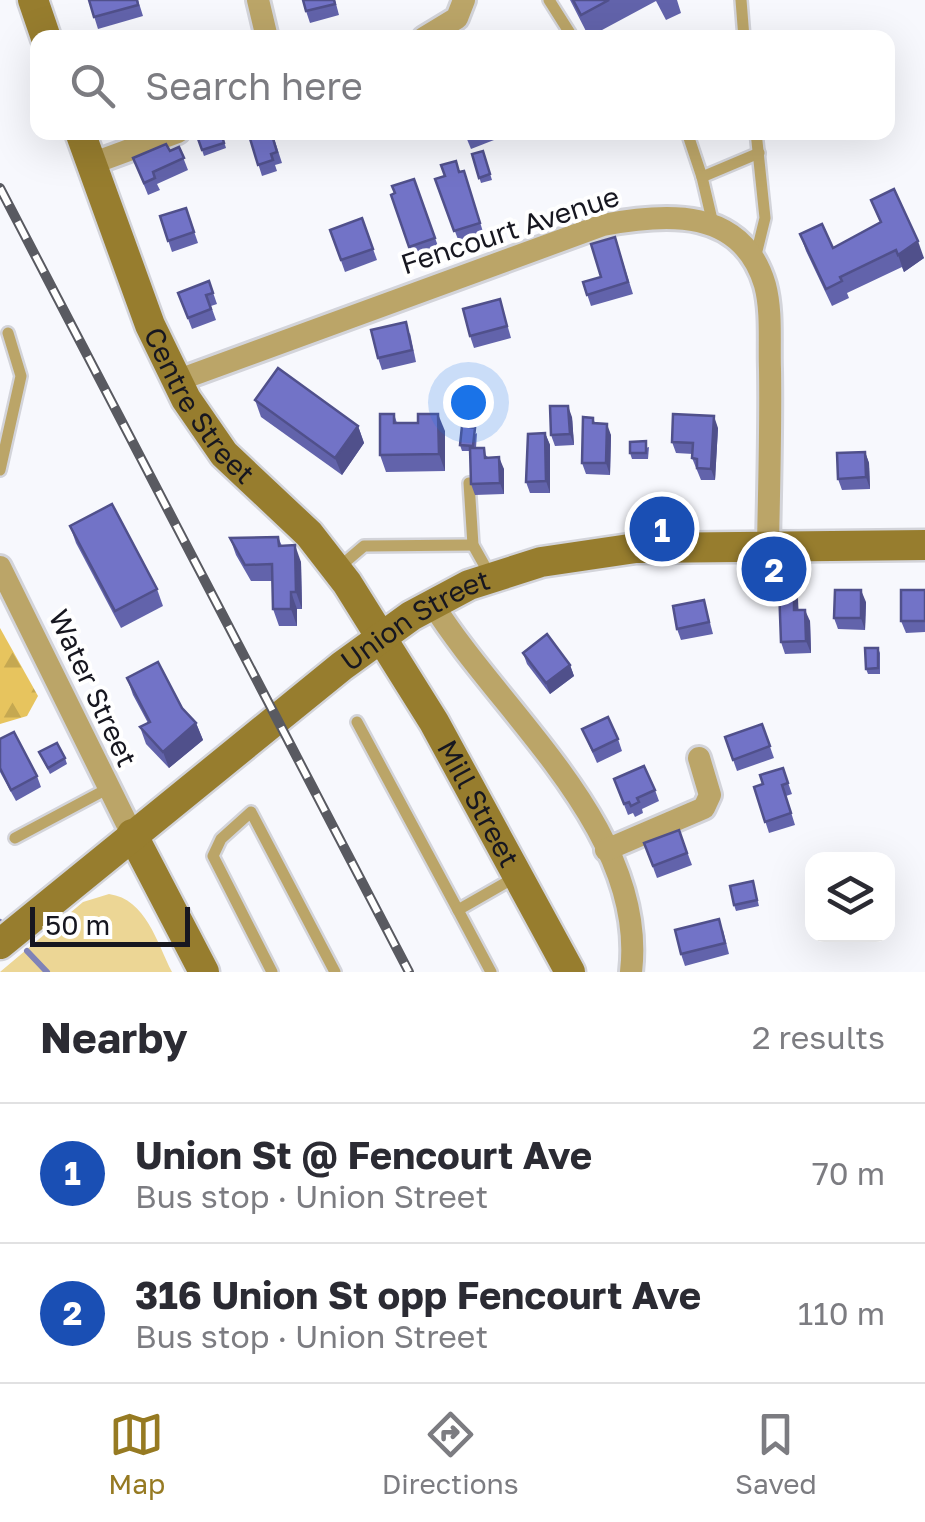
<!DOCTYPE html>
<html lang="en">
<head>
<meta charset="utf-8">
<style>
  :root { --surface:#fff; --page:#f2f2f3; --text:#2b2b33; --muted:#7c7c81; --line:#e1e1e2; --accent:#967a22 }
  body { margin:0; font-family:"Golos Text",sans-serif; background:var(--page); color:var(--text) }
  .controls { position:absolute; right:30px; bottom:30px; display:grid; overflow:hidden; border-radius:20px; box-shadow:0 10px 40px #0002 }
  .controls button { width:90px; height:90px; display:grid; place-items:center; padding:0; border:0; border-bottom:2px solid var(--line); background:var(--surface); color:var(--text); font:50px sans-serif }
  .scale { position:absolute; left:30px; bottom:25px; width:160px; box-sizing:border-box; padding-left:10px; border:5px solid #171720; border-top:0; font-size:28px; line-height:35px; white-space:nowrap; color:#171720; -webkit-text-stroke:8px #fff; paint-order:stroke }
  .you { position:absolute; left:468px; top:402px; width:35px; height:35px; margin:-25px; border:8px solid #fff; border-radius:50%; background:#1a73e8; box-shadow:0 0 0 15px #1a73e833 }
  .badge { display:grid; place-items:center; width:65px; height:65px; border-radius:50%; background:var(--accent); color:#fff; font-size:32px; font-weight:700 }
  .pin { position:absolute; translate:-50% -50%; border:5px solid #fff; box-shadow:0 2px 10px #0006 }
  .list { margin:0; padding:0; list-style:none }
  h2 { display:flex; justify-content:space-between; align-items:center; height:130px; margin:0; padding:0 40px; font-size:42px }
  h2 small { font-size:32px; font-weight:400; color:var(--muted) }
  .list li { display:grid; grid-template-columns:65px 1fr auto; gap:30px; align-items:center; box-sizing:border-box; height:140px; padding:0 40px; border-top:2px solid var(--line) }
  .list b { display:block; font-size:38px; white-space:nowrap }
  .list p { margin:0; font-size:32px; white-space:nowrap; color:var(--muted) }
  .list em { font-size:32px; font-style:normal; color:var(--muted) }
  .icon { flex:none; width:55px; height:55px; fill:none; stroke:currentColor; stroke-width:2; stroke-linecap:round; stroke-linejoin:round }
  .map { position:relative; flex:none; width:925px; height:972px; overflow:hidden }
  .search { position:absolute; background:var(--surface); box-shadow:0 10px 40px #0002; left:30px; right:30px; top:30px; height:110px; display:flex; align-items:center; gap:25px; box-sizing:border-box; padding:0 35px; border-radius:20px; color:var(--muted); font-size:38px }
  .sheet { height:410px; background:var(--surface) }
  nav { display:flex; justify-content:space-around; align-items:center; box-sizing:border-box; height:140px; border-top:2px solid var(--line); background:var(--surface); font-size:28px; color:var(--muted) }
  nav a { display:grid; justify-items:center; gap:5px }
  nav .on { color:var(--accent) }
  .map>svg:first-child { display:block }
  .green { fill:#ecd695 }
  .forest { fill:url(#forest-firs) }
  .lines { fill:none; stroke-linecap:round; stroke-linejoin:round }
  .stream { stroke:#8083b7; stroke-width:6 }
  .lane-casing { stroke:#d3d4da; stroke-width:16 }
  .street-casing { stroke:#d3d4da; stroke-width:28 }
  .secondary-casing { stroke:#d3d4da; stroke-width:35 }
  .lane { stroke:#bba568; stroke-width:11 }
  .street { stroke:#bba568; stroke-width:22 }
  .secondary { stroke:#977d2e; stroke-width:30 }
  .rail-casing { stroke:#595a61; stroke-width:10 }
  .rail { stroke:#fff; stroke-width:6; stroke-dasharray:19; stroke-linecap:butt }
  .wall { fill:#6263ab }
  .shaded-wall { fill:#50508b }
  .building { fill:#7273c7; stroke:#50508b; stroke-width:2.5 }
  .labels { text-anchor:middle; stroke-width:8; stroke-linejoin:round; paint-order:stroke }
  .street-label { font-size:28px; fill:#171720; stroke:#fff }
</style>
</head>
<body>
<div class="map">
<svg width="925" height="972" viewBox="0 0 925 972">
  <defs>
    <pattern id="forest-firs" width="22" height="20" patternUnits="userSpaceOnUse" patternTransform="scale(2.5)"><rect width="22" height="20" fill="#e7c45e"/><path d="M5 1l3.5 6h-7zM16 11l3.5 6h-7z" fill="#c5a851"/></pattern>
  </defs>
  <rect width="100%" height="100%" fill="#f7f8fd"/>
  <path class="green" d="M109,894C146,899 157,943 172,972H0L83,902Z"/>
  <polygon class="forest" points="0,628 38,696 27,716 0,724"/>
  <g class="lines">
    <g class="stream">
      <polyline points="0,922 1,923"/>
      <polyline points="27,951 47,972"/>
    </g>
    <defs>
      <g id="lane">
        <polyline points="549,0 573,38"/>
        <polyline points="741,0 744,38"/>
        <polyline points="630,38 633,38"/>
        <polyline points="687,132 702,177 713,224"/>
        <polyline points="702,177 759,153"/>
        <polyline points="755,259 765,218 756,132"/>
        <polyline points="0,470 21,376 8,333"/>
        <polyline points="469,483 473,545 491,577"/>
        <polyline points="337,569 364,546 473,545"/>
        <polyline points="357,722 458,910"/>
        <polyline points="15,838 107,789"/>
        <polyline points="272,972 213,856 221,839 251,812 335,972"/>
        <polyline points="491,972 458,910 514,878"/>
      </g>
      <g id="street">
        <polyline points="258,0 267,38"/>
        <polyline points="424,38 457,18 464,0"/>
        <polyline points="91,164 178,132"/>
        <path d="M176,381L603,225C666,213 742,207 765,285C772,311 769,342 770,369C771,428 769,487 768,546"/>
        <polyline points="0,567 132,834"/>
        <path d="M432,603C500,713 648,830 631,972"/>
        <polyline points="606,850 704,808 710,795 699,758"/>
      </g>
      <g id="secondary">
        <polyline points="33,0 46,38"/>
        <path id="s1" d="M80,132L150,325L186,399L224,454L309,534L347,583L434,722L570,972"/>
        <polyline points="132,834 204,972"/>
        <path id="s2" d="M0,944L342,666L411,616L469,585L541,562L636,548L925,545"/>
      </g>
    </defs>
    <use href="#lane" class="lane-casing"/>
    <use href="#street" class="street-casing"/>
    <use href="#secondary" class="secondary-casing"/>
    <use href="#lane" class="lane"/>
    <use href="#street" class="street"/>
    <use href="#secondary" class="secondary"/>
    <defs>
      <polyline id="rail" points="0,188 409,972"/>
    </defs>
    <use href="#rail" class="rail-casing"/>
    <use href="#rail" class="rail"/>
  </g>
  <g class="wall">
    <polygon points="89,0 138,0 143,16 98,29"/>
    <polygon points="335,0 339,15 310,23 306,11"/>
    <polygon points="570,0 677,0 681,13 666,20 656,1 589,37"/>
    <polygon points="221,132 226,148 204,156 197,136"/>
    <polygon points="248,132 272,132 282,163 275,165 277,171 262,176"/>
    <polygon points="464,132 492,132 494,140 471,149"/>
    <polygon points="179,147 188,170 157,184 160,190 148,195 133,158 170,151"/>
    <polygon points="483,151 492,180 481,183 472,154"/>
    <polygon points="464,171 484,235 459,242 435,179"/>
    <polygon points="414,179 439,249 413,258 391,195"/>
    <polygon points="871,200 924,258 904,272 902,267 847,293 849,298 832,306 806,251 800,234 833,248 880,222"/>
    <polygon points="186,208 198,243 172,252 160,216"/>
    <polygon points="362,218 377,260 345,272 330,230"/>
    <polygon points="615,237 633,294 591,306 583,282 601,277"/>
    <polygon points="209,281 217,304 211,306 216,320 192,329 178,293"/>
    <polygon points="500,299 511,338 474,348 470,336"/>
    <polygon points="410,333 416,362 382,370 378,358"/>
    <polygon points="255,400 358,426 364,443 342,475 261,417"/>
    <polygon points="394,414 397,423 445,431 445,471 386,472 380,455"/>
    <polygon points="572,417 574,445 555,446 551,435"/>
    <polygon points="593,418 595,423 611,435 610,475 586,474 582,463"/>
    <polygon points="718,428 715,480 701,480 692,458 693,454 676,453 672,442"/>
    <polygon points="477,433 476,448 504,469 504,494 475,495 471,484 470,451 462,451 460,445"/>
    <polygon points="545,433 550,445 550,493 530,493 526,482"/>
    <polygon points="649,447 648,459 632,459 630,453"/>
    <polygon points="865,452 869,463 870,489 842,490 838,479"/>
    <polygon points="70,526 157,589 163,606 121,628 76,543"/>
    <polygon points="278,537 282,546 301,562 302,609 297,609 297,626 279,626 273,609 273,581 251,581 236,555 230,538"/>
    <polygon points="925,590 925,632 906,633 901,621"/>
    <polygon points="798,599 798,610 810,621 811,653 785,654 781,642"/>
    <polygon points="704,600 713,634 681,640 677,629"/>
    <polygon points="866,602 865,630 838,629 834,618"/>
    <polygon points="878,648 880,653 880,674 868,674 866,669"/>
    <polygon points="523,653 570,665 574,676 550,694 527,664"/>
    <polygon points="127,678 182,708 196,723 203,740 169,768 146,744 140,727 148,723 133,695"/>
    <polygon points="762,724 774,758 737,771 725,737"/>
    <polygon points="582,729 618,739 622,751 597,763"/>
    <polygon points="0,739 37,776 41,787 16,801 0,772"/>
    <polygon points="39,752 65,758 67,764 50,774"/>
    <polygon points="783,768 792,794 786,796 795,825 769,833 754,787 763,784"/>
    <polygon points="614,779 655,790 659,801 642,809 643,813 635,817 633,813 628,815"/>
    <polygon points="679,830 692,865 657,878 644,843"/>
    <polygon points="753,881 759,906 736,911 734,905"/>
    <polygon points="723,930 729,954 685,966 681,954"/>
  </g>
  <g class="shaded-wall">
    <polygon points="918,241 924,258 904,272 898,255"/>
    <polygon points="568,406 572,417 574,445 570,434"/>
    <polygon points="438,414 445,431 445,471 439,454"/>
    <polygon points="714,416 718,428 715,480 711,469"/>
    <polygon points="607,424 611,435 610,475 606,463"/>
    <polygon points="358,426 364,443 342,475 335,458"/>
    <polygon points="545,433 550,445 550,493 546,481"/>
    <polygon points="865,452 869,463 870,489 866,477"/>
    <polygon points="499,457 504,469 504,494 500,483"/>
    <polygon points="295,545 301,562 302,609 296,592"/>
    <polygon points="794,587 798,599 799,621 794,610"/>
    <polygon points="861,590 866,602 865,630 861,618"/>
    <polygon points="291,592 297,609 297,626 291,609"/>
    <polygon points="805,610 810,621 811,653 806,641"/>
    <polygon points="570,665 574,676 550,694 546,683"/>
    <polygon points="196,723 203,740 169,768 163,752"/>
  </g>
  <g class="building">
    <polygon points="89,0 137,0 138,5 94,17"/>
    <polygon points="303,0 334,0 335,4 306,11"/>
    <polygon points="573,0 609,0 581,15"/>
    <polygon points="206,132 221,132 224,143 202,150 197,136"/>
    <polygon points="248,132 271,132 277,152 271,154 273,160 258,165"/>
    <polygon points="464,132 480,132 466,138"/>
    <polygon points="166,144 170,151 179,147 184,158 153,172 155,178 144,183 133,158"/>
    <polygon points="483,151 490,174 479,178 472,154"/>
    <polygon points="456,161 459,172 464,171 480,223 454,231 435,179 445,176 441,165"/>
    <polygon points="414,179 435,238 409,247 391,195 395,193 392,186"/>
    <polygon points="894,189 918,241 898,255 896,250 840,277 842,281 826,289 800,234 822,224 833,248 881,222 871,200"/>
    <polygon points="186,208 194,232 168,241 160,216"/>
    <polygon points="362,218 373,249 341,260 330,230"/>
    <polygon points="615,237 628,282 587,295 583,282 601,277 591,244"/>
    <polygon points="209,281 213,293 206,295 211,309 188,318 178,293"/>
    <polygon points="500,299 507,326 470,336 463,309"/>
    <polygon points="406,322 412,350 378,358 371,330"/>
    <polygon points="278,368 358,426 335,458 255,400"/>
    <polygon points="550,406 568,406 570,434 551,435"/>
    <polygon points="380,414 394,414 394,423 418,423 418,414 438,414 439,454 380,455"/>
    <polygon points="673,414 714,416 711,469 697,468 697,459 692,458 693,443 672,442"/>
    <polygon points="583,417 593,418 593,423 607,424 606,463 582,463"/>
    <polygon points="462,426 475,428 473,446 460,445"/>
    <polygon points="545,433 546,481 526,482 528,434"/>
    <polygon points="646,441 646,453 630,453 630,442"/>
    <polygon points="470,448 484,448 485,458 499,457 500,483 471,484"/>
    <polygon points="865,452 866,477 838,479 837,453"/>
    <polygon points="112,504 157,589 115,611 70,526"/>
    <polygon points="278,537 279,546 295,545 296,592 291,592 291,609 273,609 272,564 245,565 230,538"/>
    <polygon points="779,587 794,587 794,610 805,610 806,641 781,642"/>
    <polygon points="835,590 861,590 861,618 834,618"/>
    <rect x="901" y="590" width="24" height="31"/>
    <polygon points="704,600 709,622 677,629 673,606"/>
    <polygon points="547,634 570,665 546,683 523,653"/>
    <polygon points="865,648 878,648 878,668 866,669"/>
    <polygon points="158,662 182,708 196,723 163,752 140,727 150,722 127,678"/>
    <polygon points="608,717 618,739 593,751 582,729"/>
    <polygon points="762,724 770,746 733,760 725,737"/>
    <polygon points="14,732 37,776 11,790 0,768 0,739"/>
    <polygon points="57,743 65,758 48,768 39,752"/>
    <polygon points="644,766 655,790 637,798 639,802 631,806 629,802 624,804 614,779"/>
    <polygon points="783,768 788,783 782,785 791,813 765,822 754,787 763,784 760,775"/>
    <polygon points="679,830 687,853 653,866 644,843"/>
    <polygon points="753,881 757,900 734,905 730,886"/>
    <polygon points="719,919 725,943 681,954 675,930"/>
  </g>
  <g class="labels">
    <g class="street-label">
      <text transform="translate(510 230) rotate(-18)" y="10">Fencourt Avenue</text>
      <text dy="10" stroke="none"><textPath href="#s1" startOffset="300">Centre Street</textPath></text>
      <text dy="10" stroke="none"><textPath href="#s2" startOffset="528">Union Street</textPath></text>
      <text transform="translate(93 688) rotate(65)" y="10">Water Street</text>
      <text dy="10" stroke="none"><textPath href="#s1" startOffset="790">Mill Street</textPath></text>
    </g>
  </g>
</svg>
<div class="controls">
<button><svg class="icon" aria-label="layers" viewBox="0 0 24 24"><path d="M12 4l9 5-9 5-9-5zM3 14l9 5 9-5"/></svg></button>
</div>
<div class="scale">50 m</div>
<div class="you"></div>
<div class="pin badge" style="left:662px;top:529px;background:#1a4fb4">1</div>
<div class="pin badge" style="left:774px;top:569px;background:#1a4fb4">2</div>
<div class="search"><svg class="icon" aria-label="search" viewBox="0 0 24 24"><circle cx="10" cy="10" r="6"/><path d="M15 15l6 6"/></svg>Search here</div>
</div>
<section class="sheet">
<h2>Nearby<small>2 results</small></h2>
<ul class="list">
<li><span class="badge" style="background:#1a4fb4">1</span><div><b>Union St @ Fencourt Ave</b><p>Bus stop · Union Street</p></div><em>70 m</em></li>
<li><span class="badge" style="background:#1a4fb4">2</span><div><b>316 Union St opp Fencourt Ave</b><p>Bus stop · Union Street</p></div><em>110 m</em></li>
</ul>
</section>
<nav>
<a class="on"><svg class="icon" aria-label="map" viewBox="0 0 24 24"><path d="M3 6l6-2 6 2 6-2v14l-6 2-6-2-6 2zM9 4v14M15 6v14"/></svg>Map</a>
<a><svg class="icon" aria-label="directions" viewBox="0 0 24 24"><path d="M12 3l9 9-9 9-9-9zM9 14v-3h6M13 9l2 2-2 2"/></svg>Directions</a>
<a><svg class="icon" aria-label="saved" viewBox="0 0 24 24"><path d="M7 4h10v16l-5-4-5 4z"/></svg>Saved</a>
</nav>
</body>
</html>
